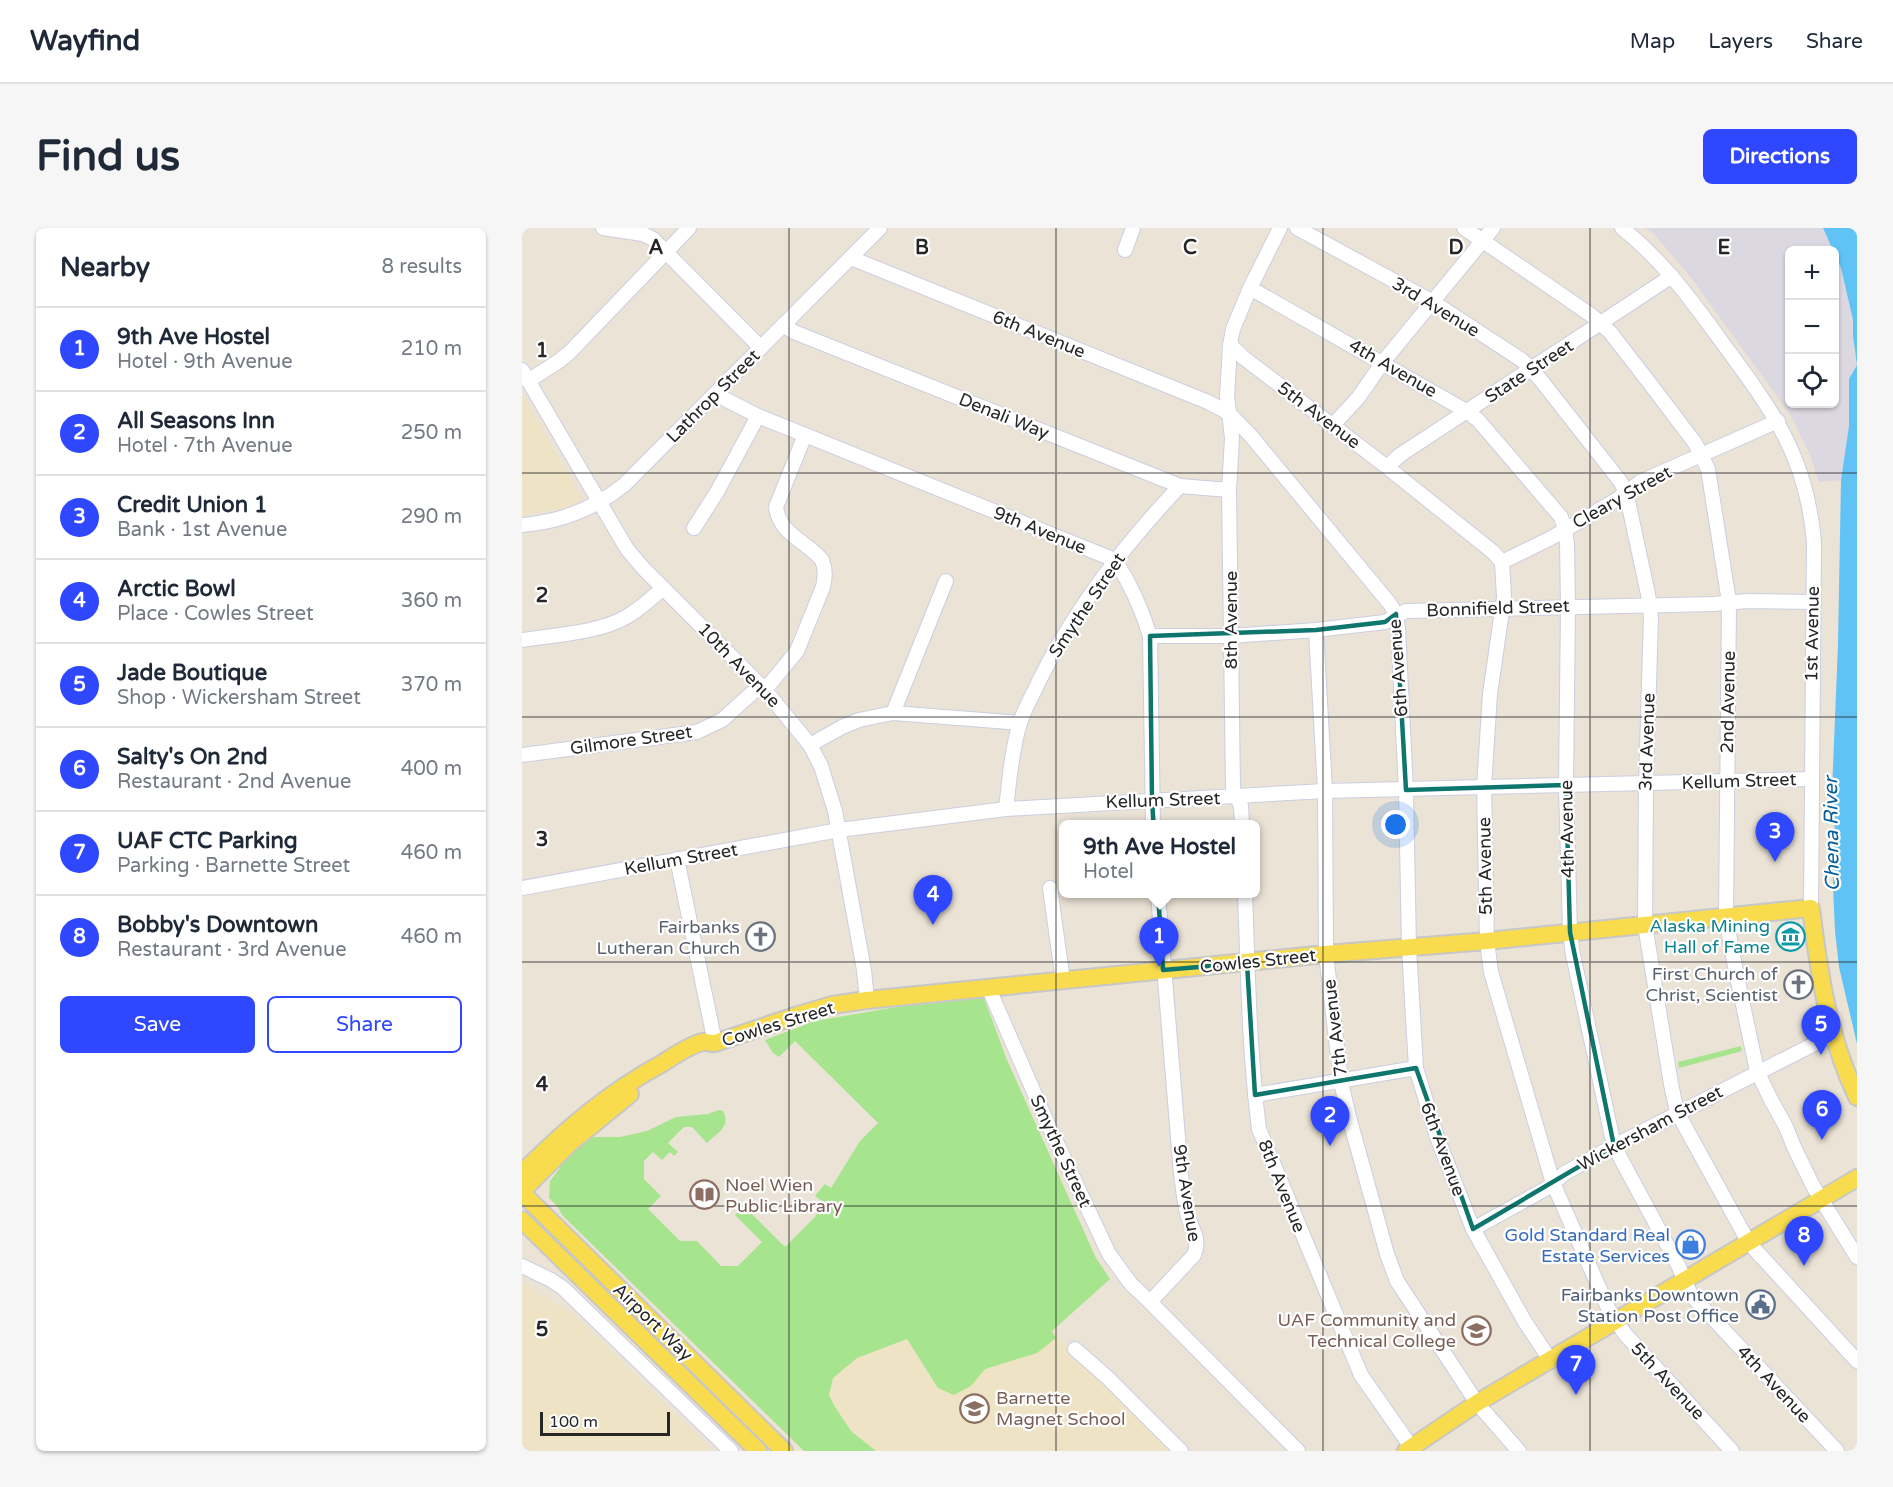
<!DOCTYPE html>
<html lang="en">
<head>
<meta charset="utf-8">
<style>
  :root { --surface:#fff; --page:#f6f6f7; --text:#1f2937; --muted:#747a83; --line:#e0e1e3; --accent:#2f47ff }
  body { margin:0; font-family:"Varela Round",sans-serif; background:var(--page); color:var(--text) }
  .controls { position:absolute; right:18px; top:18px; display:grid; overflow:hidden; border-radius:9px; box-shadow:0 2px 4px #0004 }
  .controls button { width:54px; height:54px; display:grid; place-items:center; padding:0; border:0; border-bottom:2px solid var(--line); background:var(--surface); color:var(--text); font:30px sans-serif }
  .scale { position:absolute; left:18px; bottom:15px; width:130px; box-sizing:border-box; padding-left:6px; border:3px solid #262626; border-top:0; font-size:16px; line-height:21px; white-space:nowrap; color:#262626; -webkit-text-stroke:4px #fff; paint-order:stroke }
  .you { position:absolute; left:874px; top:597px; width:21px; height:21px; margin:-15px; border:4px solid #fff; border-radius:50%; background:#1a73e8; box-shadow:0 0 0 9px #1a73e833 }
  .badge { display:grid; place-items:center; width:39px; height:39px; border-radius:50%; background:var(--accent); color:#fff; font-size:20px; font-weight:700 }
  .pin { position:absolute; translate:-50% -50px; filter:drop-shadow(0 2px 3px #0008) }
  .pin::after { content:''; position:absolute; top:32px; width:21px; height:18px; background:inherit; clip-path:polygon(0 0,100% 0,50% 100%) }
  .popup { position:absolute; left:537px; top:592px; width:201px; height:78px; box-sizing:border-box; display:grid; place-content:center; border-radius:9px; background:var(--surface); filter:drop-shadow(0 2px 4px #0005); font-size:20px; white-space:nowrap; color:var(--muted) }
  .popup b { font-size:22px; color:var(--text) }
  .popup::after { content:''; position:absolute; left:50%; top:100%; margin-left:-12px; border:12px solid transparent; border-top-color:var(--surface) }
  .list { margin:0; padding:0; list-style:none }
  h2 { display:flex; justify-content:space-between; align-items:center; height:78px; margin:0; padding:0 24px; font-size:26px }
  h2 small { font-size:20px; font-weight:400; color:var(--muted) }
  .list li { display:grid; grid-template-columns:39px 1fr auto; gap:18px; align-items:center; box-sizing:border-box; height:84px; padding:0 24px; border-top:2px solid var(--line) }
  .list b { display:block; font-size:22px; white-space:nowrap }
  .list p { margin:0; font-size:20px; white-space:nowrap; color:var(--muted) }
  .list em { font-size:20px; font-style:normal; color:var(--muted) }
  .actions { display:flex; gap:12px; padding:18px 24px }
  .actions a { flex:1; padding:14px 0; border:2px solid var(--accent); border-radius:9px; text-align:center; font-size:21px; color:var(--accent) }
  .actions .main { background:var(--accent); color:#fff }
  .icon { flex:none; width:33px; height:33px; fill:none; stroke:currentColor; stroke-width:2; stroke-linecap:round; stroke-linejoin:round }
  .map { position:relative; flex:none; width:1335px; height:1223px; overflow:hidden; border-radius:9px }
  header { display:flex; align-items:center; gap:36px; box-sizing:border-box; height:84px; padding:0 30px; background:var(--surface); border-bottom:2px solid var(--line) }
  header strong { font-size:28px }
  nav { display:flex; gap:33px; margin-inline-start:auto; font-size:21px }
  .intro { display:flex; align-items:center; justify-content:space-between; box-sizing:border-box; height:144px; padding:0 36px }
  h1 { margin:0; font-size:42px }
  .button { padding:15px 27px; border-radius:9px; background:var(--accent); color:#fff; font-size:21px; font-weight:700 }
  main { display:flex; gap:36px; padding:0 36px }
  aside { flex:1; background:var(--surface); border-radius:9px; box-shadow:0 2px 4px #0004 }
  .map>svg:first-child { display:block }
  .industrial { fill:#dbd8e2 }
  .education { fill:#eee3c4 }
  .green { fill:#a6e58e }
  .water { fill:#61c3f5 }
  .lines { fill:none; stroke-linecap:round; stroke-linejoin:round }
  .minor-casing { stroke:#cccee1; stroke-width:16 }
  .major-casing { stroke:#c7c7c7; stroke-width:20 }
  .minor { stroke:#fff; stroke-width:14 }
  .major { stroke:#f8dc4e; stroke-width:16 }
  .marked { fill:none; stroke:#0f766e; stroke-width:4.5; stroke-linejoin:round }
  .grid { fill:none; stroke:#262626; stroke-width:1.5; stroke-opacity:0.55 }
  .labels { text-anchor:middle; stroke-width:4.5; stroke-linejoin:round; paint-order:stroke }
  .street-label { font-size:18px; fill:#262626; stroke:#fff }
  .culture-label { font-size:18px; fill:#0d838f; stroke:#fff; text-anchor:end }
  .worship-label { font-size:18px; fill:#5b616d; stroke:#fff; text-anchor:end }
  .education-label { font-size:18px; fill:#785e54; stroke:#fff; text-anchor:start }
  .shop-label { font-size:18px; fill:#366cbe; stroke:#fff; text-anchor:end }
  .service-label { font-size:18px; fill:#4e5e75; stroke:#fff; text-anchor:end }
  .water-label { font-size:20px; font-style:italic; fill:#065d9b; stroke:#fff }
  .grid-label { font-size:20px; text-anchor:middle; font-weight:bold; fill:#262626; stroke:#fff; stroke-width:4.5; stroke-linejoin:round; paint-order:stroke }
</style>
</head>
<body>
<header>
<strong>Wayfind</strong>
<nav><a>Map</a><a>Layers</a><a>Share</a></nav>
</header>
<div class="intro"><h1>Find us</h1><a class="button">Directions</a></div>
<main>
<aside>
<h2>Nearby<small>8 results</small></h2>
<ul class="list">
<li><span class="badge">1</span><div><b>9th Ave Hostel</b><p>Hotel · 9th Avenue</p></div><em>210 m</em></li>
<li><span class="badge">2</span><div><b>All Seasons Inn</b><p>Hotel · 7th Avenue</p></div><em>250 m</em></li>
<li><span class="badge">3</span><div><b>Credit Union 1</b><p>Bank · 1st Avenue</p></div><em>290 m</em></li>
<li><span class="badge">4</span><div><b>Arctic Bowl</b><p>Place · Cowles Street</p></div><em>360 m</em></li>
<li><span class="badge">5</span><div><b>Jade Boutique</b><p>Shop · Wickersham Street</p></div><em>370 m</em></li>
<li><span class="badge">6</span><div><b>Salty's On 2nd</b><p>Restaurant · 2nd Avenue</p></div><em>400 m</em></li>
<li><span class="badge">7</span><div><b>UAF CTC Parking</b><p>Parking · Barnette Street</p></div><em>460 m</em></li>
<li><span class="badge">8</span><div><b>Bobby's Downtown</b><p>Restaurant · 3rd Avenue</p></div><em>460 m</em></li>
</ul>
<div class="actions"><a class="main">Save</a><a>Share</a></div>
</aside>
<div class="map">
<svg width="1335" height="1223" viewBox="0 0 1335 1223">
  <rect width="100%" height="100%" fill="#ebe3d6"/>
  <polygon class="industrial" points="1123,0 1301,0 1312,22 1268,22 1268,176 1312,176 1313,23 1319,40 1331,92 1331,108 1335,137 1327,151 1327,198 1319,252 1297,254 1288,227 1269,188 1167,47 1132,6"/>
  <g class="education">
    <polygon points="0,167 49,252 60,272 40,281 0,287"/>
    <polygon points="0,1055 50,1085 190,1223 0,1223"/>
    <polygon points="488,1060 648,1223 344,1223 257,1137"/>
  </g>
  <g class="green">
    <path d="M462,770L485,832L574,1030L588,1051L530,1103L534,1110L515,1125L463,1141L449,1158L432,1167L416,1160L385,1111L335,1130L311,1150L307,1167L313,1179L329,1203L354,1223H282L40,987L36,979L27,970L28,953L38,940L36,937L67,909H98L125,903L154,889L186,886L197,882L201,883C209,899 196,904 185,915L170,899H162L146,915L156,924L152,928L148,924L140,932L131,924L122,933V951L139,968L126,981L158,1013H175L199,1038H216L240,1014L213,987L222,978L263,1019L293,989L300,973L293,968L303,956L309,960L338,913L356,895L273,813L257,829L251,825L243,812L293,793L374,779Z"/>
    <polygon points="1219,818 1220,823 1157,840 1156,834"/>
  </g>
  <polygon class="water" points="1301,0 1335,0 1335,816 1317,739 1313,703 1311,657 1313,585 1310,563 1316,417 1319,252 1327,198 1327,151 1335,137 1331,108 1331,92 1319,40"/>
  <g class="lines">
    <defs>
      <g id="minor">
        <polyline points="81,0 121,6 131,11 239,120"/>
        <polyline points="775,0 911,74 1001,133 1018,151 1098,253 1104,264 1126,366 1129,389 1124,556 1123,697 1149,856 1155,884 1227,1015 1335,1133"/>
        <polyline points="942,0 1069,87 1088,104 1129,157 1173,215 1186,241 1207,374 1204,690 1214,744 1235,843 1248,870 1264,899 1272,919 1291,958 1335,1029"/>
        <path d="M1100,0C1139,31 1168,70 1197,110C1248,180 1285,225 1292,315L1289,680"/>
        <polyline points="603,22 611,0"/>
        <polyline points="329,30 686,174 707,185 729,208 868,376 874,386 876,400 884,562 887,720 894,840 915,909 951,1001 1003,1094 1029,1133"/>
        <polyline points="728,60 946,184 956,192 1039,289 1043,301 1045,316 1046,378 1044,557 1048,704 1051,727 1092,918 1157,1039 1169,1067 1315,1223"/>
        <polyline points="261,97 272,104 658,258 707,262"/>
        <polyline points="708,117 722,130 865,239 971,324 980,334 982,369 968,466 962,559 965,713 969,744 1031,955 1087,1082 1103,1106 1210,1223"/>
        <polyline points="0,142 105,321 121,340 243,462 288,517 299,538 313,583 342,742 345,772"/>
        <polyline points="6,153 37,133 48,124 167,0"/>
        <path d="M193,166L236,188L593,332C608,355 620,382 628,408L631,596"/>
        <polyline points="811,197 836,170 861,134 971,0"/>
        <polyline points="865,239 878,227 1150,48"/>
        <path d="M0,297C38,294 72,281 102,257L358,0"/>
        <polyline points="172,300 195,264 236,188"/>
        <polyline points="980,334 1029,310 1094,272 1118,254 1256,193"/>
        <polyline points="794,402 803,563 804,726 819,854 827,889 865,1026 875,1053 955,1175 997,1223"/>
        <polyline points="628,408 709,408 794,402 863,394 884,383 1192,376 1225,373 1291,374"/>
        <path d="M0,412C31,407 77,405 104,389C118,381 129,371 141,360"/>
        <path d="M243,462L275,423L301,359C303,349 304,342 300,332C284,313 257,306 254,279L283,207"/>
        <polyline points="371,485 424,353"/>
        <polyline points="288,517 320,499 337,492 371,485 498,495"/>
        <polyline points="0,527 175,504 200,492 239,457"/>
        <path d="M484,581C487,555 490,519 498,495C502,481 511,467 517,453C553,380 602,317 658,258"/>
        <polyline points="720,596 719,578 711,561 707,262 710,210 705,168 708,117 711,101 728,60 758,0"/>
        <polyline points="155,631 193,815"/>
        <polyline points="0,660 317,602 484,581 803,563 1289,551"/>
        <polyline points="528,660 541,753"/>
        <path d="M636,666L659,946C661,959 662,972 665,985C669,1002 679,1009 672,1027L628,1074L776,1223"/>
        <path d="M723,666C726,744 727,823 737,901L839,1147L892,1223"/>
        <polyline points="467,761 525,894 587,1026 609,1056 628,1074"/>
        <polyline points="733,867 894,840"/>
        <polyline points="951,1001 1025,960 1043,945 1092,918 1310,807"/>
        <polyline points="0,1038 29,1052 41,1060 209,1223"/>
        <polyline points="553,1121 586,1150 659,1223"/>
      </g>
      <g id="major">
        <path d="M0,945C43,902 86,865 139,836C152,828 166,818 180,814C185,813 189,816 193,815L276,787L310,777L345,772L804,726L965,713L1289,680C1297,745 1306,808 1335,869"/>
        <polyline points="0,963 47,916 108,866"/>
        <polyline points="0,965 262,1223"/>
        <polyline points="0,992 236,1223"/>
        <polyline points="884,1223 955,1175 1335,950"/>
      </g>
    </defs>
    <use href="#minor" class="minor-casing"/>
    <use href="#major" class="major-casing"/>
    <use href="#minor" class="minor"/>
    <use href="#major" class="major"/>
  </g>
  <path class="marked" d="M874,386L884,562L1044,557L1048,704L1092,918L951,1001L894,840L733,867L725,735L641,742L630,572L628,408L794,402L863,394Z"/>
  <path class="grid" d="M267,0V1223M534,0V1223M801,0V1223M1068,0V1223M0,245H1335M0,489H1335M0,734H1335M0,978H1335"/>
  <defs>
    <symbol id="museum-ring" viewBox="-11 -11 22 22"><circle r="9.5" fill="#fff" stroke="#0f9aa8" stroke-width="1.5"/><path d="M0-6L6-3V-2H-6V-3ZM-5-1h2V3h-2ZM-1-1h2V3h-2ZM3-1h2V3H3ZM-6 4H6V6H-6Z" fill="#0f9aa8"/></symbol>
    <symbol id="church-ring" viewBox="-11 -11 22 22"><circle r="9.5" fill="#fff" stroke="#6b7280" stroke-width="1.5"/><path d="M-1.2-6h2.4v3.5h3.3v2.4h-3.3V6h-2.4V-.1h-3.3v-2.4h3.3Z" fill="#6b7280"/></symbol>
    <symbol id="library-ring" viewBox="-11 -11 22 22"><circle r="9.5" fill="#fff" stroke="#8d6e63" stroke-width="1.5"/><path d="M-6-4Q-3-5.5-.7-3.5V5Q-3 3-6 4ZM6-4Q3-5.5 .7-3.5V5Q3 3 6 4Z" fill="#8d6e63"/></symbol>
    <symbol id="shop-ring" viewBox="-11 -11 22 22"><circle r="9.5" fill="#fff" stroke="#3f7fe0" stroke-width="1.5"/><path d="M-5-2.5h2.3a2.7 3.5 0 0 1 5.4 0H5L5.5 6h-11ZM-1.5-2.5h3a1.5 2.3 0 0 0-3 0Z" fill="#3f7fe0"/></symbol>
    <symbol id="civic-ring" viewBox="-11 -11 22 22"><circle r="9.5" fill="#fff" stroke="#5c6f8a" stroke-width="1.5"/><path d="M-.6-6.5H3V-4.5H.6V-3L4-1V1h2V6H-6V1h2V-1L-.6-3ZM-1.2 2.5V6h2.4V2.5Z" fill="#5c6f8a"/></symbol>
    <symbol id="university-ring" viewBox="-11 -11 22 22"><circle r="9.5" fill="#fff" stroke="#8d6e63" stroke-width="1.5"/><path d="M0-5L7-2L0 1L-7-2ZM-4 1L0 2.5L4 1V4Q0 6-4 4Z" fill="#8d6e63"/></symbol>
    <symbol id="school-ring" viewBox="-11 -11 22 22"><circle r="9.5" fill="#fff" stroke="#8d6e63" stroke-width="1.5"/><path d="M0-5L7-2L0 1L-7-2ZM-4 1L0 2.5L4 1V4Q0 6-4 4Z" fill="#8d6e63"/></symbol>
  </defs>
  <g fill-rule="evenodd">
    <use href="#museum-ring" x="1252" y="692" width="33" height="33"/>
    <use href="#church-ring" x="222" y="692" width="33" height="33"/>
    <use href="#church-ring" x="1260" y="740" width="33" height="33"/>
    <use href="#library-ring" x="166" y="950" width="33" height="33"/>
    <use href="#shop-ring" x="1152" y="1000" width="33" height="33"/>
    <use href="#civic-ring" x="1222" y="1060" width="33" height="33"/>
    <use href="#university-ring" x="938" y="1086" width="33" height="33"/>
    <use href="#school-ring" x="436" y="1164" width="33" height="33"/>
  </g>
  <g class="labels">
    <g class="street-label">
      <text transform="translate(914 79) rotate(31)" y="6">3rd Avenue</text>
      <text transform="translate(517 106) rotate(22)" y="6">6th Avenue</text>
      <text transform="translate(871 140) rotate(30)" y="6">4th Avenue</text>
      <text transform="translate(1007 143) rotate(-33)" y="6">State Street</text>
      <text transform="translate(191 168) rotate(-45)" y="6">Lathrop Street</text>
      <text transform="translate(797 187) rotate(37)" y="6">5th Avenue</text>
      <text transform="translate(482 188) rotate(22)" y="6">Denali Way</text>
      <text transform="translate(1100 269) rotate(-29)" y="6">Cleary Street</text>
      <text transform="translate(518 302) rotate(22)" y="6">9th Avenue</text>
      <text transform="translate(565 377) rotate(-56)" y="6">Smythe Street</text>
      <text transform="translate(976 380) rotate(-2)" y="6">Bonnifield Street</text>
      <text transform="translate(709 392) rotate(-90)" y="6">8th Avenue</text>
      <text transform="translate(1290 406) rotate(-89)" y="6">1st Avenue</text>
      <text transform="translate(217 437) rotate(46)" y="6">10th Avenue</text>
      <text transform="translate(876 440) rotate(-94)" y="6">6th Avenue</text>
      <text transform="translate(1206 474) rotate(-89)" y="6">2nd Avenue</text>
      <text transform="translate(109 512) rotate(-8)" y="6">Gilmore Street</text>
      <text transform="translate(1125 514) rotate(-88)" y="6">3rd Avenue</text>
      <text transform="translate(1217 553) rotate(-2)" y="6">Kellum Street</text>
      <text transform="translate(641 572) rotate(-2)" y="6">Kellum Street</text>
      <text transform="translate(1045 601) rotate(-91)" y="6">4th Avenue</text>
      <text transform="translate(159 631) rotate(-10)" y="6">Kellum Street</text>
      <text transform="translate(963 638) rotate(-91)" y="6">5th Avenue</text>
      <text transform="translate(736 733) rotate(-6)" y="6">Cowles Street</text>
      <text transform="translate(256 796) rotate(-17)" y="6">Cowles Street</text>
      <text transform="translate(813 800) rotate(-97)" y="6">7th Avenue</text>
      <text transform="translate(1128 900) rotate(-28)" y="6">Wickersham Street</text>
      <text transform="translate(921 921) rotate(70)" y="6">6th Avenue</text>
      <text transform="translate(539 923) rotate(65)" y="6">Smythe Street</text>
      <text transform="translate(760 958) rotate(68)" y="6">8th Avenue</text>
      <text transform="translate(665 965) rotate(81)" y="6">9th Avenue</text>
      <text transform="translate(131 1094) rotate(44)" y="6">Airport Way</text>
      <text transform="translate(1146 1153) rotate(47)" y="6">5th Avenue</text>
      <text transform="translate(1252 1156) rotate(47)" y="6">4th Avenue</text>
    </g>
    <g class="culture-label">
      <text x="1248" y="704">Alaska Mining<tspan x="1248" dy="21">Hall of Fame</tspan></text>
    </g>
    <g class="worship-label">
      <text x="218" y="705">Fairbanks<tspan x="218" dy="21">Lutheran Church</tspan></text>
      <text x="1256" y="752">First Church of<tspan x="1256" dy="21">Christ, Scientist</tspan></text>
    </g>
    <g class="education-label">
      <text x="203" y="963">Noel Wien<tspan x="203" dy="21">Public Library</tspan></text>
      <text x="934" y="1098" text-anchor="end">UAF Community and<tspan x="934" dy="21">Technical College</tspan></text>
      <text x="474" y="1176">Barnette<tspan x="474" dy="21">Magnet School</tspan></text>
    </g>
    <g class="shop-label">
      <text x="1148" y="1013">Gold Standard Real<tspan x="1148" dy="21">Estate Services</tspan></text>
    </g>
    <g class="service-label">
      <text x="1217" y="1073">Fairbanks Downtown<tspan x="1217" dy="21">Station Post Office</tspan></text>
    </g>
    <g class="water-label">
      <text transform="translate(1309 606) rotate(-91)" y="7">Chena River</text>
    </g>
  </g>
  <g class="grid-label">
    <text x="134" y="26">A</text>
    <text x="400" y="26">B</text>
    <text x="668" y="26">C</text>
    <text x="934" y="26">D</text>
    <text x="1202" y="26">E</text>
    <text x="20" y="129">1</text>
    <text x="20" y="374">2</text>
    <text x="20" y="618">3</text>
    <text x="20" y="863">4</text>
    <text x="20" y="1108">5</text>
  </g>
</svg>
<div class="controls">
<button>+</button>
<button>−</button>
<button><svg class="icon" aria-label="locate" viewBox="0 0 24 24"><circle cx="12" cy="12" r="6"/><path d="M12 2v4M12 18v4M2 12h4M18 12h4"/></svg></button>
</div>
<div class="scale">100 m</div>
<div class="you"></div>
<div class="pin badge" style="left:637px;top:739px">1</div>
<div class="popup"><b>9th Ave Hostel</b>Hotel</div>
<div class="pin badge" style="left:808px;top:918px">2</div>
<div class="pin badge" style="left:1253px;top:634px">3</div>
<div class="pin badge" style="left:411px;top:697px">4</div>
<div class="pin badge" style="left:1299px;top:827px">5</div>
<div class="pin badge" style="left:1300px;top:912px">6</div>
<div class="pin badge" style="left:1054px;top:1167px">7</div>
<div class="pin badge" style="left:1282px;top:1038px">8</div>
</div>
</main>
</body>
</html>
